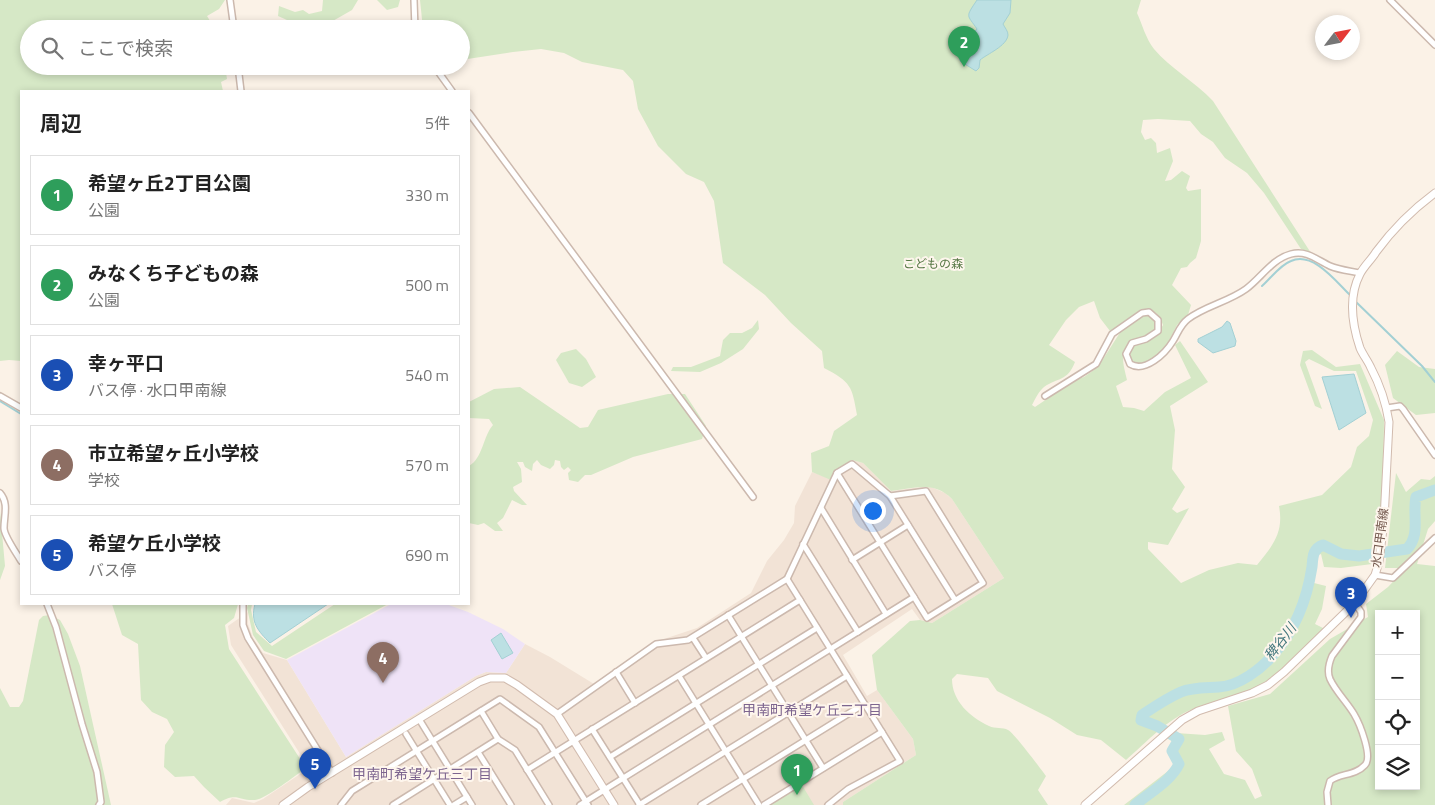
<!DOCTYPE html>
<html lang="ja">
<head>
<meta charset="utf-8">
<style>
  :root { --surface:#fff; --page:#f2f2f2; --text:#222; --muted:#767676; --line:#e0e0e0; --accent:#ea580c }
  body { margin:0; font-family:"Titillium Web","Noto Sans JP",sans-serif; background:var(--page); color:var(--text) }
  .controls { position:absolute; right:15px; bottom:15px; display:grid; overflow:hidden; border-radius:0px; box-shadow:0 2px 8px #0003 }
  .controls button { width:45px; height:45px; display:grid; place-items:center; padding:0; border:0; border-bottom:1px solid var(--line); background:var(--surface); color:var(--text); font:25px sans-serif }
  .compass { position:absolute; left:1315px; top:15px; width:45px; height:45px; border-radius:50%; background:var(--surface); box-shadow:0 2px 8px #0003; rotate:58deg }
  .you { position:absolute; left:872px; top:510px; width:18px; height:18px; margin:-12px; border:4px solid #fff; border-radius:50%; background:#1a73e8; box-shadow:0 0 0 8px #1a73e833 }
  .badge { display:grid; place-items:center; width:32px; height:32px; border-radius:50%; background:var(--accent); color:#fff; font-size:16px; font-weight:700 }
  .pin { position:absolute; translate:-50% -41px; filter:drop-shadow(0 1px 2px #0008) }
  .pin::after { content:''; position:absolute; top:26px; width:18px; height:15px; background:inherit; clip-path:polygon(0 0,100% 0,50% 100%) }
  .list { margin:0; padding:0; list-style:none }
  h2 { display:flex; justify-content:space-between; align-items:center; height:65px; margin:0; padding:0 20px; font-size:21px }
  h2 small { font-size:16px; font-weight:400; color:var(--muted) }
  .list li { display:grid; grid-template-columns:32px 1fr auto; gap:15px; align-items:center; box-sizing:border-box; height:80px; margin:0 10px 10px; padding:0 10px; border:1px solid var(--line); border-radius:0px }
  .list b { display:block; font-size:19px; white-space:nowrap }
  .list p { margin:0; font-size:16px; white-space:nowrap; color:var(--muted) }
  .list em { font-size:16px; font-style:normal; color:var(--muted) }
  .icon { flex:none; width:28px; height:28px; fill:none; stroke:currentColor; stroke-width:2; stroke-linecap:round; stroke-linejoin:round }
  .map { position:relative; flex:none; width:1435px; height:805px; overflow:hidden }
  .search { position:absolute; background:var(--surface); box-shadow:0 2px 8px #0003; left:20px; top:20px; width:450px; height:55px; display:flex; align-items:center; gap:12px; box-sizing:border-box; padding:0 18px; border-radius:28px; color:var(--muted); font-size:19px }
  .panel { position:absolute; background:var(--surface); box-shadow:0 2px 8px #0003; left:20px; top:90px; width:450px; height:515px; border-radius:0px }
  .map>svg:first-child { display:block }
  .residential { fill:#f2e3d6 }
  .education { fill:#efe3f7 }
  .green { fill:#d6e8c6; fill-rule:evenodd }
  .water { fill:#bce0e3; stroke:#a3d0d4 }
  .lines { fill:none; stroke-linecap:round; stroke-linejoin:round }
  .stream { stroke:#a3d0d4; stroke-width:2 }
  .river { stroke:#bce0e3; stroke-width:11 }
  .street-casing { stroke:#ccb9ae; stroke-width:8 }
  .secondary-casing { stroke:#d1bbae; stroke-width:9 }
  .street { stroke:#fff; stroke-width:5 }
  .secondary { stroke:#fff; stroke-width:7 }
  .labels { text-anchor:middle; stroke-width:4; stroke-linejoin:round; paint-order:stroke }
  .park-label { font-size:12px; fill:#587846; stroke:#fef6ed }
  .street-label { font-size:12px; fill:#73584d; stroke:#fef6ed }
  .water-label { font-size:14px; font-style:italic; fill:#45787e; stroke:#fef6ed }
  .neighbourhood-label { font-size:14px; fill:#7d658f; stroke:#fef6ed }
</style>
</head>
<body>
<div class="map">
<svg width="1435" height="805" viewBox="0 0 1435 805">
  <rect width="100%" height="100%" fill="#fbf2e7"/>
  <polygon class="residential" points="852,460 863,463 891,491 929,486 945,493 952,499 1004,578 932,623 920,620 912,609 843,655 867,696 877,690 913,739 916,755 843,802 843,805 226,805 232,798 254,803 263,799 309,768 231,645 228,626 248,612 248,624 253,638 263,653 287,660 346,757 476,676 486,672 506,673 525,644 550,657 594,684 655,642 697,628 751,593 767,561 784,540 794,523 795,506 812,472 831,479 835,471"/>
  <polygon class="education" points="391,604 446,604 468,612 503,629 525,644 506,673 486,672 476,676 346,757 287,660"/>
  <g class="green">
    <polygon points="0,0 225,0 219,9 207,16 215,29 29,29 29,66 225,66 227,79 221,82 223,91 21,91 21,361 9,360 0,361"/>
    <polygon points="323,0 358,0 352,10 324,26 287,20 278,16 279,6 295,12 303,10 309,14 322,11"/>
    <polygon points="377,0 400,0 398,7 387,10"/>
    <path d="M420,0H1141L1137,13C1142,24 1146,39 1154,49C1170,68 1195,82 1213,101L1311,253L1301,249L1264,193L1247,173L1225,158L1213,142L1201,134L1190,121L1158,119L1143,120L1141,132L1145,140L1151,138L1156,143L1157,153L1170,148L1173,161L1165,181L1171,180L1182,171L1190,176L1186,188L1188,191L1201,189V241L1196,258L1190,263L1187,267L1181,268L1172,285L1191,305L1188,315L1177,325L1167,345L1159,354L1141,365L1130,360L1128,351C1142,337 1151,347 1163,325C1159,312 1154,310 1141,309L1127,321L1110,331L1100,318L1094,301L1079,307L1066,320L1049,345L1075,362C1067,382 1058,377 1044,387C1039,391 1035,399 1032,405L1035,407L1075,380L1084,377L1098,367L1121,331L1131,325L1140,317L1147,314L1153,317L1157,325L1153,334L1129,341C1120,356 1123,363 1127,380L1116,386L1123,407L1134,408L1144,411L1165,392L1191,378L1175,345L1180,341L1208,382L1170,406L1175,430L1172,469L1185,487L1172,509L1177,513L1189,508L1168,545L1148,542V549L1181,583L1209,570L1238,563L1257,565C1273,545 1284,533 1279,506L1322,495L1351,467L1357,447L1369,436L1373,420L1356,371H1334L1309,359L1305,362L1322,409L1315,406L1300,365L1303,351L1312,350L1336,367L1360,364L1384,420L1383,507L1372,564L1341,568L1324,567L1321,554L1316,556L1314,583L1326,586L1322,609L1315,624L1325,629C1304,648 1283,673 1258,686C1237,697 1214,700 1193,709C1167,719 1147,742 1126,760L1101,740L1077,735L1050,718L997,691L988,678L957,674L952,679C952,701 970,717 989,726C995,729 1003,727 1008,730C1015,734 1040,768 1046,776L1038,790L1048,805H843V802L916,755L913,739L877,690L872,655L910,621L920,620L932,623L1004,578L952,499C934,481 915,488 891,491L863,463L852,460L835,471L831,480L812,472L811,453L829,446L834,431L857,415C852,386 851,382 824,368L822,351L791,323L765,295L723,263L714,201L704,182L686,174L658,146L638,109L633,81L623,70L582,62L564,53L541,49L513,52L461,60V29H423Z"/>
    <polygon points="758,320 759,329 743,349 721,363 700,372 671,371 673,367 691,367 720,356 723,340 730,333 742,333 752,328"/>
    <polygon points="576,349 586,359 596,377 582,387 569,383 556,360 561,353"/>
    <polygon points="1397,351 1419,367 1435,369 1435,413 1416,415 1393,398 1385,365"/>
    <path d="M520,387L580,428L588,427L598,410L668,394H685L706,426L702,439L633,457L591,475H585L578,482L569,480L568,473L571,470L568,467L564,470L561,467L560,461L555,460L554,465L550,469L541,465L537,460L533,464L532,471L525,467L523,462H517L521,469L522,482L513,487L514,491L527,505H522L512,500L503,518L497,523L503,531H495L484,523L478,525L469,523V466C483,458 483,436 493,425L489,419L469,418V402L494,389Z"/>
    <path d="M1396,473L1406,492L1421,479L1430,480L1435,476V521L1428,529L1417,564L1435,566V805H1124L1181,761L1170,738L1176,733L1205,735L1222,732L1225,740L1209,749L1224,774L1245,780L1255,799L1262,796L1252,769L1236,751L1228,706L1270,694L1330,639L1368,617L1366,604L1388,587L1406,568H1385ZM1379,614H1416V786H1379Z"/>
    <polygon points="0,511 5,566 0,580"/>
    <path d="M112,604H238L234,618L225,625L229,649L306,768C296,775 266,799 255,800C239,801 237,792 220,802L204,787L194,776L175,777L164,767L165,745L174,732L167,719L152,712L141,700L138,644L122,635Z"/>
    <polygon points="248,604 252,604 251,610 256,632 272,646 335,604 388,604 286,659 264,651 253,635 247,608"/>
    <polygon points="50,615 60,620 68,634 80,666 111,805 0,805 0,688 10,707 19,707 23,701 39,620 43,616"/>
    <polygon points="802,785 814,805 769,805"/>
  </g>
  <g class="water">
    <path d="M977,0H1011L1010,13L1003,24C1005,28 1008,31 1008,35C1007,46 987,54 980,60L979,68L976,71L960,61L964,37L973,34L977,29C967,14 965,18 977,0Z"/>
    <polygon points="1227,321 1230,323 1236,341 1235,346 1213,353 1198,342 1198,339 1222,327"/>
    <polygon points="1354,374 1366,413 1339,430 1322,377"/>
    <path d="M255,604H328L270,643C258,631 250,622 255,604Z"/>
    <polygon points="501,633 513,653 502,659 491,640"/>
  </g>
  <g class="lines">
    <g class="stream">
      <path d="M1262,286C1271,278 1280,265 1291,261C1314,251 1337,283 1351,296"/>
      <polyline points="1354,300 1422,366 1435,382"/>
      <polyline points="0,401 21,414"/>
    </g>
    <path class="river" d="M1135,805C1149,793 1171,781 1179,764L1172,751L1179,739L1157,726L1141,720L1142,715C1154,707 1167,698 1181,692C1193,687 1207,688 1219,687C1239,686 1261,669 1274,654C1295,630 1307,599 1312,567C1313,558 1312,549 1323,545L1341,554L1359,556L1407,549C1421,535 1412,514 1416,497L1435,490"/>
    <defs>
      <g id="street">
        <polyline points="230,0 234,29"/>
        <polyline points="414,0 415,29"/>
        <polyline points="1390,0 1435,45"/>
        <polyline points="238,66 241,91"/>
        <polyline points="434,66 452,91"/>
        <polyline points="469,113 753,497"/>
        <polyline points="0,396 21,408"/>
        <path d="M1045,396L1096,364L1112,334L1142,313L1149,312L1158,320V331L1146,339L1132,343L1126,354L1130,364C1145,373 1165,354 1173,341C1178,333 1180,325 1188,319C1205,306 1228,302 1246,289C1261,278 1272,259 1291,254C1307,250 1317,260 1330,266C1339,270 1351,271 1360,273"/>
        <polyline points="1387,408 1400,406 1403,409 1435,455"/>
        <polyline points="837,473 914,597"/>
        <path d="M0,493C9,503 4,516 4,528C4,536 17,554 21,561"/>
        <polyline points="890,496 955,600"/>
        <polyline points="821,508 886,614"/>
        <polyline points="803,544 858,632"/>
        <polyline points="852,560 908,525"/>
        <polyline points="1375,575 1393,578 1435,538"/>
        <polyline points="787,579 900,761 848,789 828,805"/>
        <polyline points="47,604 56,627 82,724 97,772 101,802 99,805"/>
        <polyline points="243,604 243,625 248,638 332,773"/>
        <polyline points="728,615 823,768"/>
        <polyline points="693,638 706,658"/>
        <polyline points="616,672 635,703"/>
        <polyline points="679,676 759,805"/>
        <polyline points="481,711 498,739 515,750 549,805"/>
        <polyline points="557,714 656,644 688,640 787,579 837,473 852,464 890,496 926,491 983,583 927,618 914,597 580,805"/>
        <polyline points="419,719 472,805"/>
        <polyline points="592,729 640,805"/>
        <polyline points="406,734 450,805"/>
        <polyline points="478,752 511,805"/>
        <polyline points="610,757 817,628"/>
        <polyline points="527,770 800,600"/>
        <polyline points="341,805 352,791 500,699 539,727 588,805"/>
        <polyline points="393,805 498,739"/>
        <polyline points="454,805 467,797"/>
        <polyline points="639,805 847,676"/>
        <polyline points="701,805 864,704"/>
        <polyline points="764,805 882,732"/>
        <path d="M1328,805L1327,792L1330,781C1340,773 1355,776 1365,765C1373,757 1360,724 1354,714C1347,702 1336,692 1330,679C1327,672 1329,663 1332,656L1361,617V612L1355,603"/>
      </g>
      <g id="secondary">
        <polyline points="283,805 308,787 479,682 490,678 505,678 517,685 557,714 614,805"/>
        <path d="M1085,805L1182,720L1198,711L1252,693L1268,685L1284,672L1355,603L1375,575L1379,562L1384,520L1389,422C1386,403 1380,385 1371,368C1368,361 1363,355 1360,348C1352,324 1348,297 1360,274C1364,266 1372,259 1376,252C1393,229 1412,210 1435,193"/>
      </g>
    </defs>
    <use href="#street" class="street-casing"/>
    <use href="#secondary" class="secondary-casing"/>
    <use href="#street" class="street"/>
    <use href="#secondary" class="secondary"/>
  </g>
  <g class="labels">
    <g class="park-label">
      <text x="933" y="268">こどもの森</text>
    </g>
    <g class="street-label">
      <text transform="translate(1380 538) rotate(-82)" y="4">水口甲南線</text>
    </g>
    <g class="water-label">
      <text transform="translate(1280 642) rotate(-53)" y="5">稗谷川</text>
    </g>
    <g class="neighbourhood-label">
      <text x="812" y="715">甲南町希望ケ丘二丁目</text>
      <text x="422" y="779">甲南町希望ケ丘三丁目</text>
    </g>
  </g>
</svg>
<div class="controls">
<button>+</button>
<button>−</button>
<button><svg class="icon" aria-label="locate" viewBox="0 0 24 24"><circle cx="12" cy="12" r="6"/><path d="M12 2v4M12 18v4M2 12h4M18 12h4"/></svg></button>
<button><svg class="icon" aria-label="layers" viewBox="0 0 24 24"><path d="M12 4l9 5-9 5-9-5zM3 14l9 5 9-5"/></svg></button>
</div>
<svg class="compass" viewBox="-18 -18 36 36"><path d="M0-13l5 13h-10z" fill="#e53935"/><path d="M0 13l5-13h-10z" fill="#767676"/></svg>
<div class="you"></div>
<div class="pin badge" style="left:797px;top:795px;background:#2e9e5b">1</div>
<div class="pin badge" style="left:964px;top:67px;background:#2e9e5b">2</div>
<div class="pin badge" style="left:1351px;top:618px;background:#1a4fb4">3</div>
<div class="pin badge" style="left:383px;top:683px;background:#8d6e63">4</div>
<div class="pin badge" style="left:315px;top:789px;background:#1a4fb4">5</div>
<div class="search"><svg class="icon" aria-label="search" viewBox="0 0 24 24"><circle cx="10" cy="10" r="6"/><path d="M15 15l6 6"/></svg>ここで検索</div>
<section class="panel">
<h2>周辺<small>5件</small></h2>
<ul class="list">
<li><span class="badge" style="background:#2e9e5b">1</span><div><b>希望ヶ丘2丁目公園</b><p>公園</p></div><em>330 m</em></li>
<li><span class="badge" style="background:#2e9e5b">2</span><div><b>みなくち子どもの森</b><p>公園</p></div><em>500 m</em></li>
<li><span class="badge" style="background:#1a4fb4">3</span><div><b>幸ヶ平口</b><p>バス停 · 水口甲南線</p></div><em>540 m</em></li>
<li><span class="badge" style="background:#8d6e63">4</span><div><b>市立希望ヶ丘小学校</b><p>学校</p></div><em>570 m</em></li>
<li><span class="badge" style="background:#1a4fb4">5</span><div><b>希望ケ丘小学校</b><p>バス停</p></div><em>690 m</em></li>
</ul>
</section>
</div>
</body>
</html>
